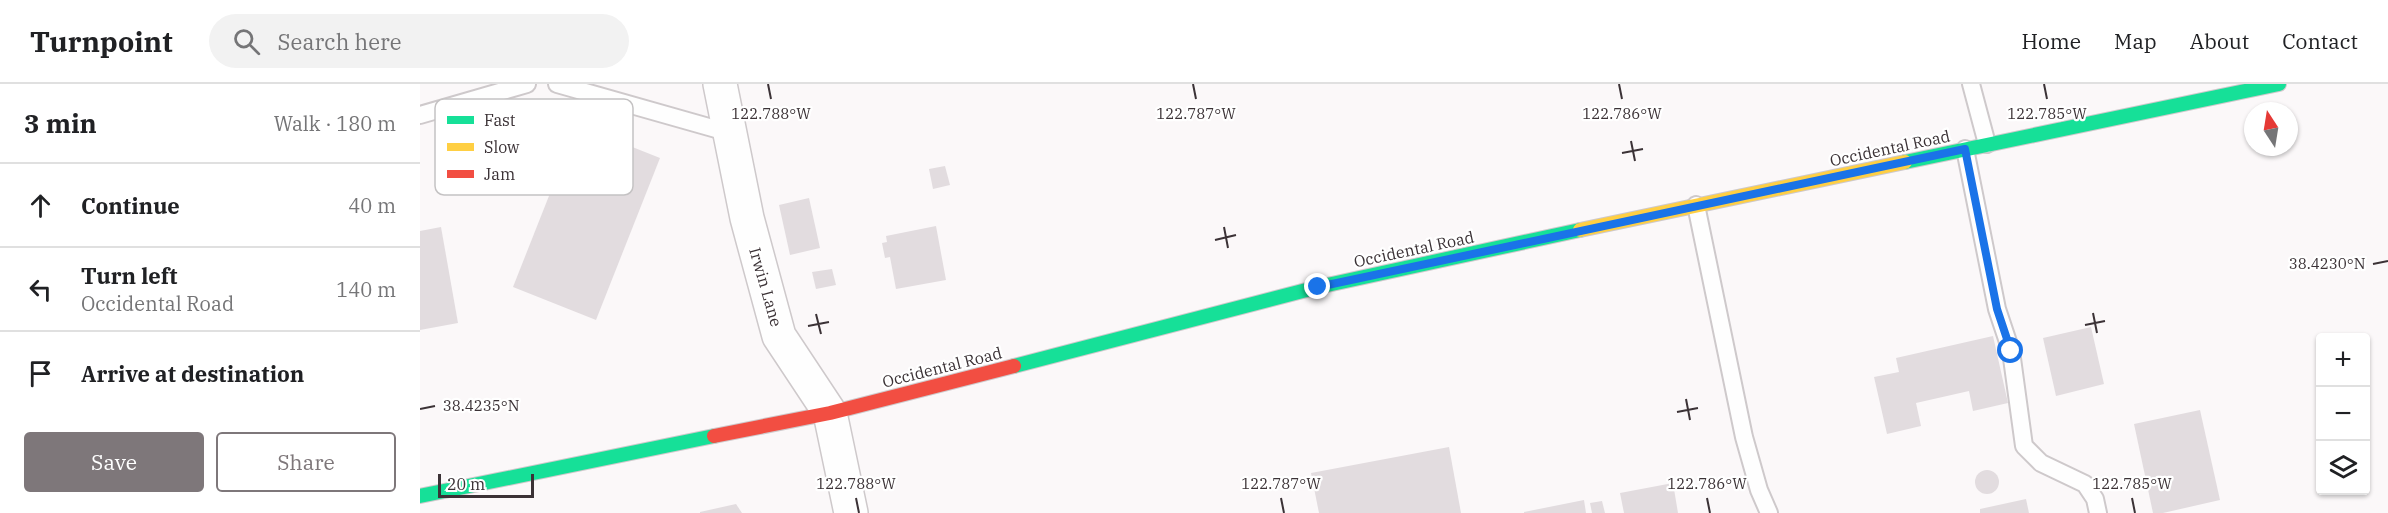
<!DOCTYPE html>
<html lang="en">
<head>
<meta charset="utf-8">
<style>
  :root { --surface:#fff; --page:#f2f2f2; --text:#202124; --muted:#757577; --line:#e0e0e0; --accent:#7e777a }
  body { margin:0; font-family:"IBM Plex Serif",serif; background:var(--page); color:var(--text) }
  .controls { position:absolute; right:18px; bottom:18px; display:grid; overflow:hidden; border-radius:6px; box-shadow:0 2px 4px #0004 }
  .controls button { width:54px; height:54px; display:grid; place-items:center; padding:0; border:0; border-bottom:2px solid var(--line); background:var(--surface); color:var(--text); font:30px sans-serif }
  .compass { position:absolute; left:1824px; top:18px; width:54px; height:54px; border-radius:50%; background:var(--surface); box-shadow:0 2px 4px #0004; rotate:348deg }
  .scale { position:absolute; left:18px; bottom:15px; width:96px; box-sizing:border-box; padding-left:6px; border:3px solid #3b3236; border-top:0; font-size:16px; line-height:21px; white-space:nowrap; color:#3b3236; -webkit-text-stroke:4px #fff; paint-order:stroke }
  .stop { position:absolute; width:18px; height:18px; margin:-14px; border:4px solid #1a73e8; border-radius:50%; background:#fff }
  .stop.end { background:#1a73e8; border-color:#fff; box-shadow:0 2px 6px #0008 }
  .list { margin:0; padding:0; list-style:none }
  h2 { display:flex; justify-content:space-between; align-items:center; height:78px; margin:0; padding:0 24px; font-size:26px }
  h2 small { font-size:20px; font-weight:400; color:var(--muted) }
  .list li { display:grid; grid-template-columns:39px 1fr auto; gap:18px; align-items:center; box-sizing:border-box; height:84px; padding:0 24px; border-top:2px solid var(--line) }
  .list b { display:block; font-size:22px; white-space:nowrap }
  .list p { margin:0; font-size:20px; white-space:nowrap; color:var(--muted) }
  .list em { font-size:20px; font-style:normal; color:var(--muted) }
  .actions { display:flex; gap:12px; padding:18px 24px }
  .actions a { flex:1; padding:14px 0; border:2px solid var(--accent); border-radius:6px; text-align:center; font-size:21px; color:var(--accent) }
  .actions .main { background:var(--accent); color:#fff }
  .icon { flex:none; width:33px; height:33px; fill:none; stroke:currentColor; stroke-width:2; stroke-linecap:round; stroke-linejoin:round }
  .map { position:relative; flex:none; width:1968px; height:429px; overflow:hidden }
  header { display:flex; align-items:center; gap:36px; box-sizing:border-box; height:84px; padding:0 30px; background:var(--surface); border-bottom:2px solid var(--line) }
  header strong { font-size:28px }
  nav { display:flex; gap:33px; margin-inline-start:auto; font-size:21px }
  .search { width:420px; height:54px; background:var(--page); display:flex; align-items:center; gap:15px; box-sizing:border-box; padding:0 21px; border-radius:33px; color:var(--muted); font-size:22px }
  main { display:flex }
  aside { flex:1; background:var(--surface) }
  .map>svg:first-child { display:block }
  .building { fill:#e2dcdf }
  .lines { fill:none; stroke-linecap:round; stroke-linejoin:round }
  .lane-casing { stroke:#cec9cb; stroke-width:20 }
  .street-casing { stroke:#cec9cb; stroke-width:36 }
  .fast-casing { stroke:#cec9cb; stroke-width:16 }
  .slow-casing { stroke:#cec9cb; stroke-width:16 }
  .jam-casing { stroke:#cec9cb; stroke-width:16 }
  .lane { stroke:#fefefe; stroke-width:16 }
  .street { stroke:#fefefe; stroke-width:33 }
  .fast { stroke:#16e098; stroke-width:14 }
  .slow { stroke:#ffcf43; stroke-width:14 }
  .jam { stroke:#f24e42; stroke-width:14 }
  .route { stroke:#1a73e8; stroke-width:8 }
  .ticks { fill:none; stroke:#3b3236; stroke-width:2 }
  .labels { text-anchor:middle; stroke-width:4.5; stroke-linejoin:round; paint-order:stroke }
  .street-label { font-size:16px; fill:#3b3236; stroke:#fff }
  .key { fill:#fff; stroke:#c4c2c3; stroke-width:1.5 }
  .key-label { font-size:16px; fill:#3b3236 }
  .ticks-label { font-size:15px; text-anchor:middle; fill:#3b3236; stroke:#fff; stroke-width:4.5; stroke-linejoin:round; paint-order:stroke }
</style>
</head>
<body>
<header>
<strong>Turnpoint</strong>
<div class="search"><svg class="icon" aria-label="search" viewBox="0 0 24 24"><circle cx="10" cy="10" r="6"/><path d="M15 15l6 6"/></svg>Search here</div>
<nav><a>Home</a><a>Map</a><a>About</a><a>Contact</a></nav>
</header>
<main>
<aside>
<h2>3 min<small>Walk · 180 m</small></h2>
<ul class="list">
<li><svg class="icon" aria-label="ahead" viewBox="0 0 24 24"><path d="M12 20V5M6 11l6-6 6 6"/></svg><div><b>Continue</b></div><em>40 m</em></li>
<li><svg class="icon" aria-label="left" viewBox="0 0 24 24"><path d="M17 20v-9H6M10 6l-5 5 5 5"/></svg><div><b>Turn left</b><p>Occidental Road</p></div><em>140 m</em></li>
<li><svg class="icon" aria-label="arrive" viewBox="0 0 24 24"><path d="M6 21V4h12l-3 4 3 4H6"/></svg><div><b>Arrive at destination</b></div></li>
</ul>
<div class="actions"><a class="main">Save</a><a>Share</a></div>
</aside>
<div class="map">
<svg width="1968" height="429" viewBox="0 0 1968 429">
  <rect width="100%" height="100%" fill="#fbf8f9"/>
  <g class="building">
    <polygon points="157,41 240,74 176,236 93,203"/>
    <polygon points="525,82 530,101 513,105 509,85"/>
    <polygon points="389,114 400,164 370,171 359,121"/>
    <polygon points="516,142 526,196 476,205 470,173 465,174 462,159 467,158 466,152"/>
    <polygon points="21,143 38,239 0,246 0,147"/>
    <polygon points="412,185 416,201 396,205 392,188"/>
    <polygon points="1671,243 1684,300 1636,312 1623,254"/>
    <polygon points="1573,252 1588,319 1553,327 1549,307 1496,319 1501,342 1467,350 1454,293 1479,288 1476,274"/>
    <polygon points="1780,326 1800,416 1743,429 1733,429 1714,340"/>
    <polygon points="1029,363 1041,429 899,429 891,389"/>
    <circle cx="1567" cy="398" r="12"/>
    <polygon points="1253,399 1258,429 1204,429 1200,409"/>
    <polygon points="1606,415 1609,429 1560,429 1560,425"/>
    <polygon points="1164,416 1166,429 1104,429 1104,428"/>
    <polygon points="1182,417 1185,429 1172,429 1170,419"/>
    <polygon points="316,420 322,429 280,429 280,428"/>
  </g>
  <g class="lines">
    <defs>
      <g id="lane">
        <polyline points="137,0 310,49"/>
        <polyline points="1551,0 1567,60"/>
        <polyline points="0,31 107,0"/>
        <polyline points="1545,65 1577,225 1591,267 1604,362 1621,379 1665,400 1675,415 1678,429"/>
        <polyline points="1276,121 1324,353 1339,406 1349,429"/>
      </g>
      <polyline id="street" points="300,0 327,134 359,252 410,329 431,429"/>
      <g id="fast">
        <polyline points="1485,78 1859,0"/>
        <polyline points="594,282 898,203 1160,146"/>
        <polyline points="0,412 294,352"/>
      </g>
      <polyline id="slow" points="1160,146 1485,78"/>
      <polyline id="jam" points="294,352 410,329 594,282"/>
    </defs>
    <use href="#lane" class="lane-casing"/>
    <use href="#street" class="street-casing"/>
    <use href="#fast" class="fast-casing"/>
    <use href="#slow" class="slow-casing"/>
    <use href="#jam" class="jam-casing"/>
    <use href="#lane" class="lane"/>
    <use href="#street" class="street"/>
    <use href="#fast" class="fast"/>
    <use href="#slow" class="slow"/>
    <use href="#jam" class="jam"/>
  </g>
  <g class="lines">
    <polyline class="route" points="898,203 1545,65 1577,225 1591,267"/>
  </g>
  <path class="ticks" d="M348,0L351,15M773,0L776,15M1199,0L1202,15M1624,0L1627,15M1211,57L1215,77M1202,69L1223,65M804,143L808,164M795,156L816,151M1953,180L1968,177M1673,229L1677,249M396,230L401,250M1665,241L1685,237M388,242L409,238M1266,315L1270,336M0,325L15,322M1257,328L1278,324M436,414L439,429M861,414L864,429M1287,414L1290,429M1712,414L1715,429"/>
  <g class="labels">
    <g class="street-label">
      <text transform="translate(1470 64) rotate(-12)" y="6">Occidental Road</text>
      <text transform="translate(994 165) rotate(-12)" y="6">Occidental Road</text>
      <text transform="translate(346 203) rotate(74)" y="6">Irwin Lane</text>
      <text transform="translate(522 283) rotate(-14)" y="6">Occidental Road</text>
    </g>
  </g>
  <rect x="15" y="15" width="198" height="96" rx="9" class="key"/>
  <rect x="27" y="32" width="27" height="8" fill="#16e098"/>
  <rect x="27" y="59" width="27" height="8" fill="#ffcf43"/>
  <rect x="27" y="86" width="27" height="8" fill="#f24e42"/>
  <g class="key-label">
    <text x="64" y="42">Fast</text>
    <text x="64" y="69">Slow</text>
    <text x="64" y="96">Jam</text>
  </g>
  <g class="ticks-label">
    <text x="351" y="35">122.788°W</text>
    <text x="776" y="35">122.787°W</text>
    <text x="1202" y="35">122.786°W</text>
    <text x="1627" y="35">122.785°W</text>
    <text x="1907" y="185">38.4230°N</text>
    <text x="61" y="327">38.4235°N</text>
    <text x="436" y="405">122.788°W</text>
    <text x="861" y="405">122.787°W</text>
    <text x="1287" y="405">122.786°W</text>
    <text x="1712" y="405">122.785°W</text>
  </g>
</svg>
<div class="controls">
<button>+</button>
<button>−</button>
<button><svg class="icon" aria-label="layers" viewBox="0 0 24 24"><path d="M12 4l9 5-9 5-9-5zM3 14l9 5 9-5"/></svg></button>
</div>
<svg class="compass" viewBox="-18 -18 36 36"><path d="M0-13l5 13h-10z" fill="#e53935"/><path d="M0 13l5-13h-10z" fill="#757577"/></svg>
<div class="scale">20 m</div>
<div class="stop" style="left:1591px;top:267px"></div>
<div class="stop end" style="left:898px;top:203px"></div>
</div>
</main>
</body>
</html>
